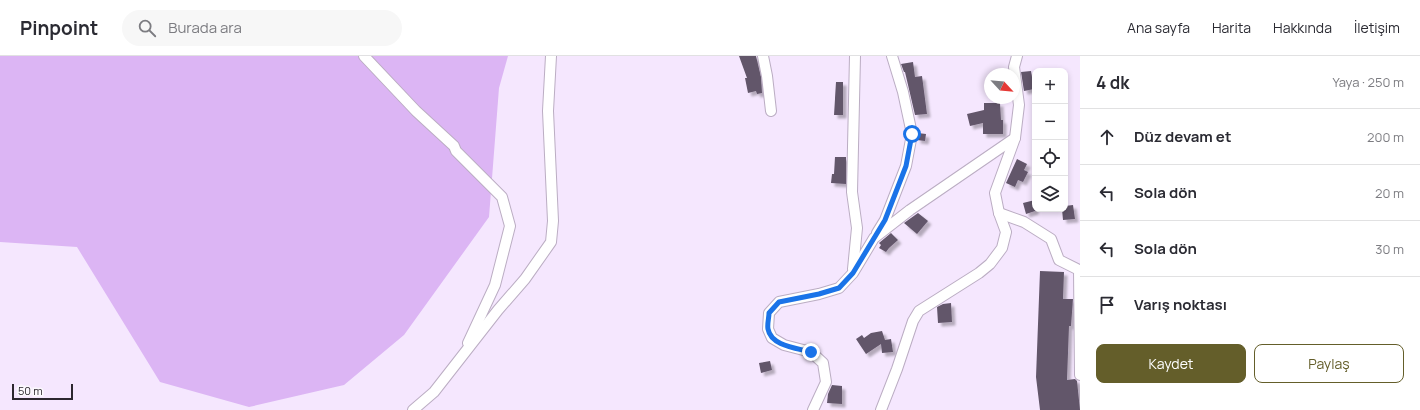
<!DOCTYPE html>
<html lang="tr">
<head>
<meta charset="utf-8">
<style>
  :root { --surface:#fff; --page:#f7f7f7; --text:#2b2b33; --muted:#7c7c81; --line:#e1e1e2; --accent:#645e2a }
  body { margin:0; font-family:Manrope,sans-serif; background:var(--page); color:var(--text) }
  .controls { position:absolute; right:12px; top:12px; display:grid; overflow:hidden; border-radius:8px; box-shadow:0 2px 6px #0003 }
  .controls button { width:36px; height:36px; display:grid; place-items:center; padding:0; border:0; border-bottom:1px solid var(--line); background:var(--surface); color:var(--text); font:20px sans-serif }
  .compass { position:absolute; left:984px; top:12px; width:36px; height:36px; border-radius:50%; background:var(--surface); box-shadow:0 2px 6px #0003; rotate:116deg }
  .scale { position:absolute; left:12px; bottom:10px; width:61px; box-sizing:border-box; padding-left:4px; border:2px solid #2c272f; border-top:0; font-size:11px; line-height:14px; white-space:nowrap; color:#2c272f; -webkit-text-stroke:3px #fbf9fd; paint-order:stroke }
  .stop { position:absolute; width:12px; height:12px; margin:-9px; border:3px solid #1a73e8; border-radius:50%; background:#fff }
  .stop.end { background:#1a73e8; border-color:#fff; box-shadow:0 1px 4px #0008 }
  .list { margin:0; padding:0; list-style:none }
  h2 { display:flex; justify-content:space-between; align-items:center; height:52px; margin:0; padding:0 16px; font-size:17px }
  h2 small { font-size:13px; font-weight:400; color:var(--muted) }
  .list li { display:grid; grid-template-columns:26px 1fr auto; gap:12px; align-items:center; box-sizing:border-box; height:56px; padding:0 16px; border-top:1px solid var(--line) }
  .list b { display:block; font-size:15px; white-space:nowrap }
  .list em { font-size:13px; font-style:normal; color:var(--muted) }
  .actions { display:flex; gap:8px; padding:12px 16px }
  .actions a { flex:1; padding:9px 0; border:1px solid var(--accent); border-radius:8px; text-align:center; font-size:14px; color:var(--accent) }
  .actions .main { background:var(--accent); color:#fff }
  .icon { flex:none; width:22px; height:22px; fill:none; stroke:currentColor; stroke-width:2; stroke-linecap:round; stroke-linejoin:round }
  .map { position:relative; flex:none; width:1080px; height:354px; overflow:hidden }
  header { display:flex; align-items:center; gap:24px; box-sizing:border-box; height:56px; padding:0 20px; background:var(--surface); border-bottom:1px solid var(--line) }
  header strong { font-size:19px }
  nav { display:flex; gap:22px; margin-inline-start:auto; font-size:14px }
  .search { width:280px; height:36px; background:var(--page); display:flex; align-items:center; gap:10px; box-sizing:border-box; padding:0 14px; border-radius:22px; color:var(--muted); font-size:15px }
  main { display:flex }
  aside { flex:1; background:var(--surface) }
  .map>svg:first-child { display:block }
  .green { fill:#dcb5f4 }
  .building { fill:#62566a; filter:url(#shadow) }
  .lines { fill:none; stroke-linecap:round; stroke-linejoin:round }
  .minor-casing { stroke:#bbadc3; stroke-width:12 }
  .minor { stroke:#fff; stroke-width:10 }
  .route { stroke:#1a73e8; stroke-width:5 }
</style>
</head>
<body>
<header>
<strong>Pinpoint</strong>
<div class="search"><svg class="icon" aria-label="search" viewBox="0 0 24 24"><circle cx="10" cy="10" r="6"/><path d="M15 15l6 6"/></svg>Burada ara</div>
<nav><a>Ana sayfa</a><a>Harita</a><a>Hakkında</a><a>İletişim</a></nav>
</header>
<main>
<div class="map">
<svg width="1080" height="354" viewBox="0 0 1080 354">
  <defs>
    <filter id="shadow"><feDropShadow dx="3.5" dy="3.5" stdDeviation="1" flood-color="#0004"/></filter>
  </defs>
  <rect width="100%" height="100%" fill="#f5e7fe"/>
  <polygon class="green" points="0,0 508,0 499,32 489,161 404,279 344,329 249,351 160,326 77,191 0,186"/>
  <g class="building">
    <polygon points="739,0 756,0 761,21 762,37 757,38 756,35 748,37 745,22 747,22"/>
    <polygon points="913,6 915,21 922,20 927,58 915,59 905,16 904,16 901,8"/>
    <polygon points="1031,15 1034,33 1024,35 1021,16"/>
    <polygon points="836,26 843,26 843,59 834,59"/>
    <polygon points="984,47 1000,47 1001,64 1003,64 1003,78 983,78 983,67 970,70 967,58 984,54"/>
    <polygon points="918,77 926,78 925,85 917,84"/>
    <polygon points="835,101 846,101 846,128 831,127 832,118 834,118"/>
    <polygon points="1017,103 1027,108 1024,114 1028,116 1023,126 1018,124 1015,131 1006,127"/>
    <polygon points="1035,144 1035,155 1026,158 1023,147"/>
    <polygon points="1073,149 1075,163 1063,164 1062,153 1065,153 1065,150"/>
    <polygon points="918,157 928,165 917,178 904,167"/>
    <polygon points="891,177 898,184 889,192 886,196 879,192 881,189 879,187"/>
    <polygon points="1040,215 1064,216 1063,243 1073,243 1071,270 1069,270 1067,324 1075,323 1077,325 1080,354 1040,354 1036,321"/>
    <polygon points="951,247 952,266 938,267 937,251 943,248"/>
    <polygon points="882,275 885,284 891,283 893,296 882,297 881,288 866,298 856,283 862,279 864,282 871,277"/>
    <polygon points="770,305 772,314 761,317 759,307"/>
    <polygon points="832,329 842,330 842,348 827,347 828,338"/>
  </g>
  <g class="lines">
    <defs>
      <g id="minor">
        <polyline points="364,0 416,55 454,90 456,95 502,141 510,170 495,229 468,287"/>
        <polyline points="763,0 767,20 771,55"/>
        <polyline points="999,157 1024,166 1051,183 1059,204 1079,214 1080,319"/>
        <polyline points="877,177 885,164 906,110 912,78 903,36 892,0"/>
        <polyline points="853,213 857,172 852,136 855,0"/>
        <polyline points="413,354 434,336 498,254 525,223 551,186 553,165 548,55 551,0"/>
        <polyline points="813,354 826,326 823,307 811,296 784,289 772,282 768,273 769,257 779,246 819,238 839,232 853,217 874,182 910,154 1015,82"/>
        <polyline points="881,354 897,313 913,265 919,255 979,217 990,208 1002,192 1006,176 999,157 995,137 1015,82 1019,49 1014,11 1017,0"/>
      </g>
    </defs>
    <use href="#minor" class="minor-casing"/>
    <use href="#minor" class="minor"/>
  </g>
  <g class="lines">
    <path class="route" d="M811,296C797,292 771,290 768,273C767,268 769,262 769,257L779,246L819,238L839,232L853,217L885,164L906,110L912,78"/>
  </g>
</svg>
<div class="controls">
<button>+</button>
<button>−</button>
<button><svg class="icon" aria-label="locate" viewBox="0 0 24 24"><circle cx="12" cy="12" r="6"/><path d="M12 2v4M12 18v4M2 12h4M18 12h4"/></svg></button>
<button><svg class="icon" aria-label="layers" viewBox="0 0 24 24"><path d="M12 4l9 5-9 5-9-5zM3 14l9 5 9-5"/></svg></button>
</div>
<svg class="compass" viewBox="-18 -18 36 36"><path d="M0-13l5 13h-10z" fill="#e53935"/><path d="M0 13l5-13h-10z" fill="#7c7c81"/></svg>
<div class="scale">50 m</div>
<div class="stop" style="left:912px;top:78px"></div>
<div class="stop end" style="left:811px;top:296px"></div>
</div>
<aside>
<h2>4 dk<small>Yaya · 250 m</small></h2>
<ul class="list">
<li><svg class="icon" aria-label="ahead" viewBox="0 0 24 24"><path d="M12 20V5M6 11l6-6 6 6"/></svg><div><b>Düz devam et</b></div><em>200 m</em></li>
<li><svg class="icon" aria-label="left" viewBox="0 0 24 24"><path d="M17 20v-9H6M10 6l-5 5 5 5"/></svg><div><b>Sola dön</b></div><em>20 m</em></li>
<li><svg class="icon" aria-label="left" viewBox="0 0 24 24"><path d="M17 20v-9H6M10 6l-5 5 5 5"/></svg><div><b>Sola dön</b></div><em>30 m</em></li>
<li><svg class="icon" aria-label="arrive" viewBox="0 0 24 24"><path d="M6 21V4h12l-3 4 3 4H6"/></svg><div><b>Varış noktası</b></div></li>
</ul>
<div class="actions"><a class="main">Kaydet</a><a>Paylaş</a></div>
</aside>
</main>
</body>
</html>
